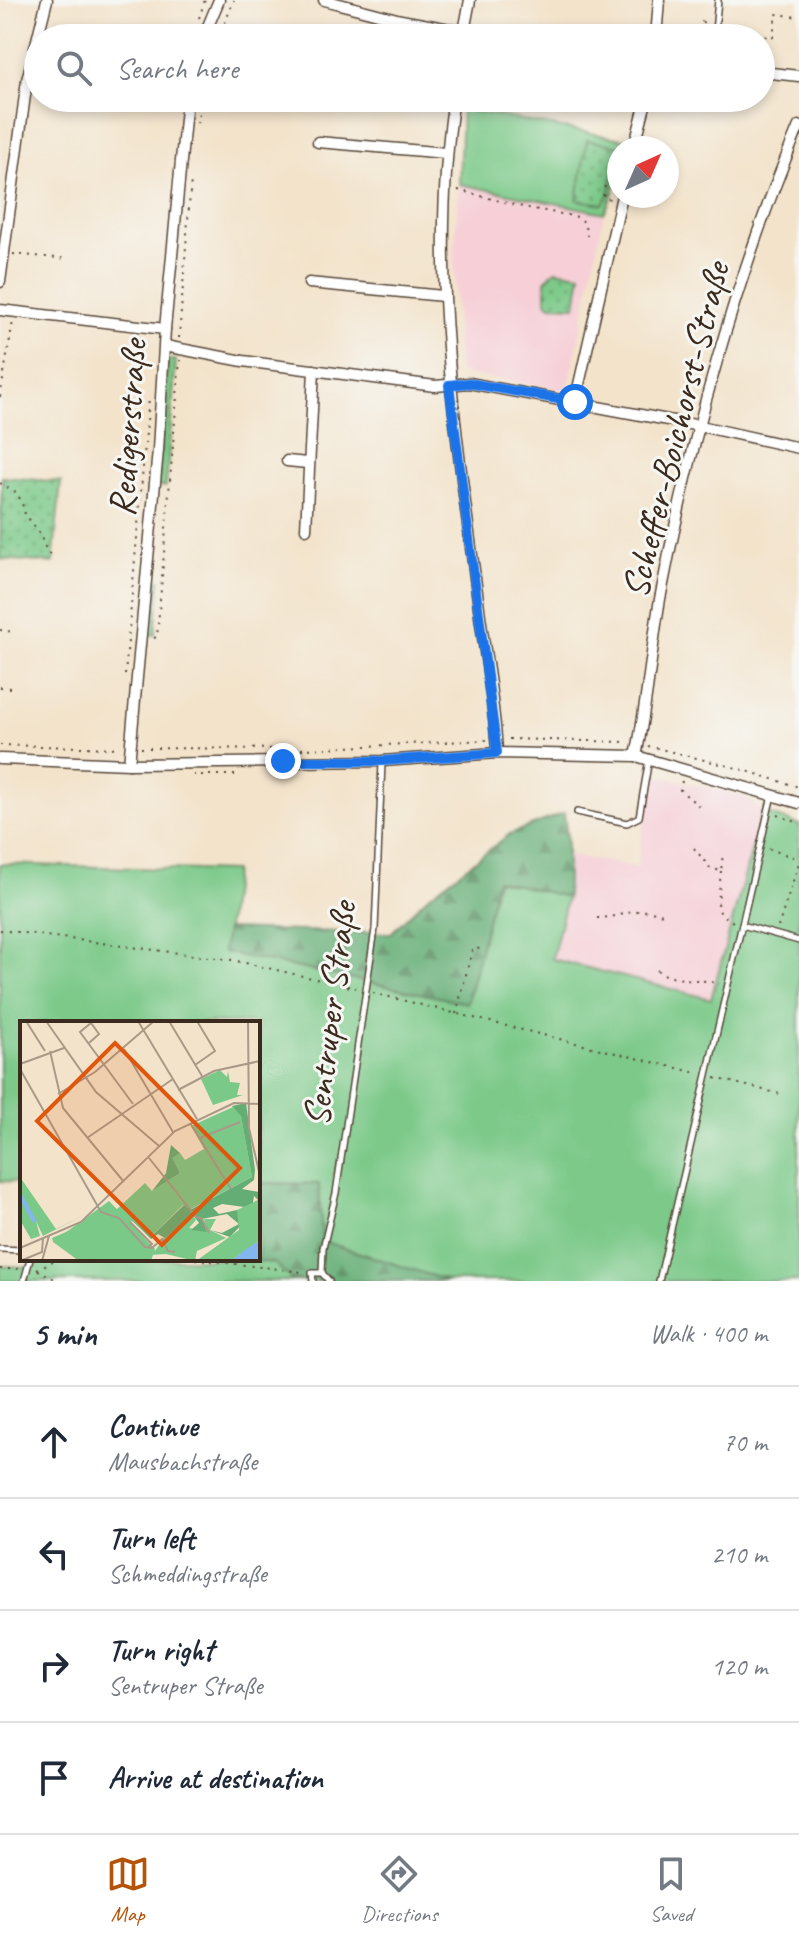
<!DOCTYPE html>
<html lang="en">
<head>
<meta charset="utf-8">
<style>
  :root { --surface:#fff; --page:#f2f2f3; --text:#1f2937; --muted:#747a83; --line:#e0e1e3; --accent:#b45309 }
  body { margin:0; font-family:Caveat,sans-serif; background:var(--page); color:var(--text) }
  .compass { position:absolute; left:607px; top:136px; width:72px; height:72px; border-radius:50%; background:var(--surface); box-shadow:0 4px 12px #0003; rotate:45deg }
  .stop { position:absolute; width:24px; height:24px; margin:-18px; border:6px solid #1a73e8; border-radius:50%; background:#fff }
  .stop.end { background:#1a73e8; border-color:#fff; box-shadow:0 2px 8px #0008 }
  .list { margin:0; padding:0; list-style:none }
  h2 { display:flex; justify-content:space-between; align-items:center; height:104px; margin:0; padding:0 32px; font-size:34px }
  h2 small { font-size:26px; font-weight:400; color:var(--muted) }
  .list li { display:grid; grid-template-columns:52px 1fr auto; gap:24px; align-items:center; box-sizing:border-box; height:112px; padding:0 32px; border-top:2px solid var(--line) }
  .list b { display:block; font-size:30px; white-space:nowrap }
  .list p { margin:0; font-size:26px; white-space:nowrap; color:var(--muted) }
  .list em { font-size:26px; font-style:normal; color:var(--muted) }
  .icon { flex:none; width:44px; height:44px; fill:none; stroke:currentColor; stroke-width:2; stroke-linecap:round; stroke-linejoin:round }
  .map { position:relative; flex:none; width:799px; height:1281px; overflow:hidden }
  .search { position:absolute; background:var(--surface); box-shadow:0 4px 12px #0003; left:24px; right:24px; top:24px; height:88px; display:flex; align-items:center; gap:20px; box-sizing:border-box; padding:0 28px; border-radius:44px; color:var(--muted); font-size:30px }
  .sheet { height:552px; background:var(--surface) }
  nav { display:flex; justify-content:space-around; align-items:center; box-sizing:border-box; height:112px; border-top:2px solid var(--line); background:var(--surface); font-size:22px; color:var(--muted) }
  nav a { display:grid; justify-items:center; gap:4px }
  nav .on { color:var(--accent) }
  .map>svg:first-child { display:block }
  .built { fill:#f6cfd7 }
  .green { fill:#7bc989; stroke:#5b7a54; stroke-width:2 }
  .forest { fill:url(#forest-firs); stroke:#506c4a; stroke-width:2 }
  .park { fill:url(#park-dots); stroke:#5b7a54; stroke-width:2 }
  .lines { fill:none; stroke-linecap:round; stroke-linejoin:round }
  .service-casing { stroke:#574638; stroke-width:8 }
  .minor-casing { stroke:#574638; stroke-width:13 }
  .path { stroke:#574638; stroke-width:2; stroke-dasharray:2 6; stroke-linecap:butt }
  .service { stroke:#fff; stroke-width:5 }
  .minor { stroke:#fff; stroke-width:10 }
  .route { stroke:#1a73e8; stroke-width:10 }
  .labels { text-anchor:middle; stroke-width:6; stroke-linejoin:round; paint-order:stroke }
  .street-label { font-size:38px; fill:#3b2a1e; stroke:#f6f6f2 }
  .inset-river { fill:none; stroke:#83b5f0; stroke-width:4 }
  .inset-road { fill:none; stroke:#a99986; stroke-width:2 }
  .view { fill:#df570d; fill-opacity:0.15; stroke:#df570d; stroke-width:4 }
  .inset-edge { fill:none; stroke:#3b2a1e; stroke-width:4 }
</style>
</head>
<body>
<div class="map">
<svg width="799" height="1281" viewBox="0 0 799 1281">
  <defs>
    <pattern id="forest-firs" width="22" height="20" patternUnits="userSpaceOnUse" patternTransform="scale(2)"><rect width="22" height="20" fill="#64ad75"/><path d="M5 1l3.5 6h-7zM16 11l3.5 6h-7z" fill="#548d5f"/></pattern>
    <pattern id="park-dots" width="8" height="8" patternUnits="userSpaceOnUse" patternTransform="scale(2)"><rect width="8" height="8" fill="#7bc989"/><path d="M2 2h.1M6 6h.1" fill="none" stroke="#66a36f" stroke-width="1.8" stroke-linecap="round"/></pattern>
  </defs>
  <rect width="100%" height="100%" fill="#f6f6f2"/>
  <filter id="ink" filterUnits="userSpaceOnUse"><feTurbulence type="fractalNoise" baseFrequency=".0125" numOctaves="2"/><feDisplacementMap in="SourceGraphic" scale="16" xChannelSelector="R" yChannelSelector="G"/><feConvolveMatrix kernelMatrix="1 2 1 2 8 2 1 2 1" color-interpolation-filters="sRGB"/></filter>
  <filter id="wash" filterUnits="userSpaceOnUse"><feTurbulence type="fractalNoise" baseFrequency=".006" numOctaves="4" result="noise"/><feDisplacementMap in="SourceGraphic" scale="32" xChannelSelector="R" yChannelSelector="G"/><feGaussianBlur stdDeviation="1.8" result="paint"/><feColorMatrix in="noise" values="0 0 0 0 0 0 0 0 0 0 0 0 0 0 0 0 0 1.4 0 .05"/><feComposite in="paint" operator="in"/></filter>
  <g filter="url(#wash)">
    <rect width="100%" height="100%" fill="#f3e3cb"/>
    <g class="built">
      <polygon points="459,184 604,213 568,391 466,374 458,370 454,257"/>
      <polygon points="652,774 746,797 762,812 712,1000 552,959 567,897 567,855 637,867"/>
    </g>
    <g class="green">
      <path d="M462,109L628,140L626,148H619C619,174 616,191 604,213L459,184Z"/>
      <polygon points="168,360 176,360 166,487 158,486"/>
      <polygon points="150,579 160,580 155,635 146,634"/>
      <polygon points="762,812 799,825 799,1281 448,1281 321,1241 319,1184 258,1183 258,1023 22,1023 22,1182 0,1181 0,864 234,871 224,952 467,1002 497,880 567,897 552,959 711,999"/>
      <polygon points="45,1259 233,1259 274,1263 311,1281 0,1281 0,1266 32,1267"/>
    </g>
    <g class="forest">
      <polygon points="564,813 567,838 567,897 497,880 467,1003 223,952 226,929 391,933 426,898 510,834"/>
      <polygon points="258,1183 319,1184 322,1241 448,1281 302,1281 291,1279 274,1263 233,1259 258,1259"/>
    </g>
    <g class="park">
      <polygon points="587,140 619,146 609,194 603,204 577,200"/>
      <polygon points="555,270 581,274 576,306 550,305 546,299 546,280"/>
      <polygon points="2,477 61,482 53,563 0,559"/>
    </g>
  </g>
  <g filter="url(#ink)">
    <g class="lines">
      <defs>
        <g id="service">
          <polyline points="715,31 718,0"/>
          <polyline points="577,812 627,823 639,817 649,759"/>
          <polyline points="742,925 799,941"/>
          <polyline points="0,1249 22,1250"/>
          <polyline points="322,1273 323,1248 336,1193 375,929 382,763"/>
          <polyline points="24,1281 30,1259"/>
          <polyline points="313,1281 312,1273 322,1273 329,1281"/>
          <polyline points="659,1281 772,795"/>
        </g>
        <g id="minor">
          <polyline points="324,0 401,20 499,38"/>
          <polyline points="463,37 470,0"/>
          <polyline points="203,38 219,0"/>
          <polyline points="656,38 659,0"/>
          <polyline points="761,72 799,76"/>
          <path d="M454,98C428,269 457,438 479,608C485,656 495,705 497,753"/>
          <polyline points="318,142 446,153"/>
          <polyline points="634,148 647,98"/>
          <polyline points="0,282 27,80 47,0"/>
          <polyline points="309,283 443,296"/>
          <polyline points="0,310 165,329"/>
          <polyline points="165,346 243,361 435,386 469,383 700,426 799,448"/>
          <polyline points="575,402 622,196"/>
          <polyline points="287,461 307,463"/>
          <polyline points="306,529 314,370"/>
          <path d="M636,756C647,704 651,651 660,599C690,442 737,273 799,126"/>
          <polyline points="0,759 129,764 382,761 497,753 636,756 799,803"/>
          <polyline points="129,764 158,450 165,329 187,98"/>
        </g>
      </defs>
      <use href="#service" class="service-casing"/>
      <use href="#minor" class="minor-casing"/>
      <g class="path">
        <polyline points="199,18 205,0"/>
        <polyline points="701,30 702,22 705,23"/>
        <polyline points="725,31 773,37 776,14 799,17"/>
        <polyline points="219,38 234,0"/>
        <polyline points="197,123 202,98"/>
        <polyline points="605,186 603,197 610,199"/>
        <polyline points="458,190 523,207 578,217 584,222 587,236"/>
        <polyline points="13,254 68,259"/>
        <polyline points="179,338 191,181"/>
        <polyline points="0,397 13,321"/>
        <polyline points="0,483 15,492 21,500 25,514 39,532 47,552 54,558"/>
        <polyline points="0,630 14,632"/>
        <polyline points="154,638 157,637 180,360"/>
        <polyline points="125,675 149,398"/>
        <polyline points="0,687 10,688"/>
        <polyline points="509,739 626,742"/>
        <polyline points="0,745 119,748"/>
        <polyline points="648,746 737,768 799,787"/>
        <polyline points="141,748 305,749 487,740"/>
        <polyline points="193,775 235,775"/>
        <polyline points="682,781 680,790 700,807"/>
        <polyline points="778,815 799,823"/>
        <polyline points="694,848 710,868 721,871 723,853"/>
        <polyline points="769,849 799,859"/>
        <polyline points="721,871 718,903 720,913 733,922"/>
        <path d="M597,918C625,918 638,903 667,916"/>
        <polyline points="778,927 799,863"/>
        <polyline points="0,930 232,960 356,988"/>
        <path d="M657,970C674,983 699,977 719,984"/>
        <polyline points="373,993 697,1073"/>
        <polyline points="456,1014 472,951 474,948 480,949"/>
        <polyline points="715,1078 784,1095"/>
        <polyline points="195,1259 303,1272"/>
        <polyline points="0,1269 18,1269"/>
        <polyline points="37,1269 57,1259"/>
        <polyline points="38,1270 58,1281"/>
      </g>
      <use href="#service" class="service"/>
      <use href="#minor" class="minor"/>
    </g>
  </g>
  <g class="lines" filter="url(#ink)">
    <polyline class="route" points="283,761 382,761 497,753 449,385 469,383 575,402"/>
  </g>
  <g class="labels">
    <g class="street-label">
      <text transform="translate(127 428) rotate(-86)" y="13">Redigerstraße</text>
      <text transform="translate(675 430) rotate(-76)" y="13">Scheffer-Boichorst-Straße</text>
      <text transform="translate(329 1014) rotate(-83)" y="13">Sentruper Straße</text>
    </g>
  </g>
  <g transform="translate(20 1021)">
    <rect width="240" height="240" fill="#f3e3cb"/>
    <path d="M200,49L207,56L208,50L210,61L220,62L217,74H223L193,84L181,58ZM213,86L221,94L232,156L169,189L163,184L131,216L112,200L108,203L96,189L125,162L132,170L160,152L151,137L160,132L165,139L184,128L171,105ZM0,156L36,208L68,192L23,215L16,200L20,215L11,218L0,199ZM78,190L135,230L146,213L173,195L176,199L169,207L187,210L184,198H196L190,209L206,217L177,230L175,240L146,233L131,234V240H59L33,221L32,217L60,205Z" fill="#7bc989"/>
    <path d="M226,82L235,149L234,159L222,168L239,171V180L234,175L232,187L202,183L193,187L199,193L217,189L222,203L210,216L190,209L202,212L219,203L207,193L182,198L187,211L171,209L179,202L173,194L145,217L138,213L131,218L112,199L132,215L164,184L170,189L232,156L221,95L212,85ZM151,124L160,132L152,137L160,152L132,170L146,152Z" fill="#64ad75"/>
    <path d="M240,178V219L211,240H176L219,209L217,189ZM89,180L135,228L131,240H59L56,231L34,220Z" fill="#7bc989"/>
    <path d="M240,219V240H211L225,229Z" fill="#83b5f0"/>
    <path class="inset-river" d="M0,174L15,201"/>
    <path class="inset-road" d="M6,0L25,30M26,0L76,71L139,125M118,0L177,98M149,0L182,55M228,0L229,107L240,155M69,22L79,13L71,2L60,11L113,83M104,28L153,111M30,30L43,87L104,161M0,43L44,27M175,44L195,30L177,0M0,48L81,191L99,197L125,226L132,227L142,218L148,230L155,231M158,69L194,50L240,40M38,73L75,51L134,0M170,102L211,168M67,117L153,58M180,117L220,101M129,137L173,192M172,194L182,198L189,212M110,201L132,223L127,227M0,227L61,201L155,110L214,82L240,83M0,240L22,231L23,217M22,240L29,215"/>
    <path class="view" d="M95,22L220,147L142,224L17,100Z"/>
    <rect width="240" height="240" class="inset-edge"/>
  </g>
</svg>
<svg class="compass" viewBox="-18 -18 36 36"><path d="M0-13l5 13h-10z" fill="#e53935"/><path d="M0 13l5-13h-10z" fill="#747a83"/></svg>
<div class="stop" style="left:575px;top:402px"></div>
<div class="stop end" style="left:283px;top:761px"></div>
<div class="search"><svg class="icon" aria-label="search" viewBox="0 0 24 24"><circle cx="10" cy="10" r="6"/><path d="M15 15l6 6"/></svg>Search here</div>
</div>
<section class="sheet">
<h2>5 min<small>Walk · 400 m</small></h2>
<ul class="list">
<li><svg class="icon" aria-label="ahead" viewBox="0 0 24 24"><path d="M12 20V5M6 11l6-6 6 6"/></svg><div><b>Continue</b><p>Mausbachstraße</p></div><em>70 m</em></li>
<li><svg class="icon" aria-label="left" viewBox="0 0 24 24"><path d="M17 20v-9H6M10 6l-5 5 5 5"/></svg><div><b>Turn left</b><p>Schmeddingstraße</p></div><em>210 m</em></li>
<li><svg class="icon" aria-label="right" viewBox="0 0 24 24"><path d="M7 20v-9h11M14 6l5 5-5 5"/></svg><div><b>Turn right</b><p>Sentruper Straße</p></div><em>120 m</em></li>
<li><svg class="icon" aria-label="arrive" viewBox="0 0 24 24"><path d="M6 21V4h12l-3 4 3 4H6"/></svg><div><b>Arrive at destination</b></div></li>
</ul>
</section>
<nav>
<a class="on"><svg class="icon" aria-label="map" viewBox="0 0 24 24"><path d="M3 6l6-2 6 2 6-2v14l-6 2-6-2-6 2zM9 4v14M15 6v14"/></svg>Map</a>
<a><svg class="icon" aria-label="directions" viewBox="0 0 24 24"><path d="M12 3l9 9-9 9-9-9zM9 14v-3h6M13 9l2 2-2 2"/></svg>Directions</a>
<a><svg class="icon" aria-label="saved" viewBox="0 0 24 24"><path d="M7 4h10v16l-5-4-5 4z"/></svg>Saved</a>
</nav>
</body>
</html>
